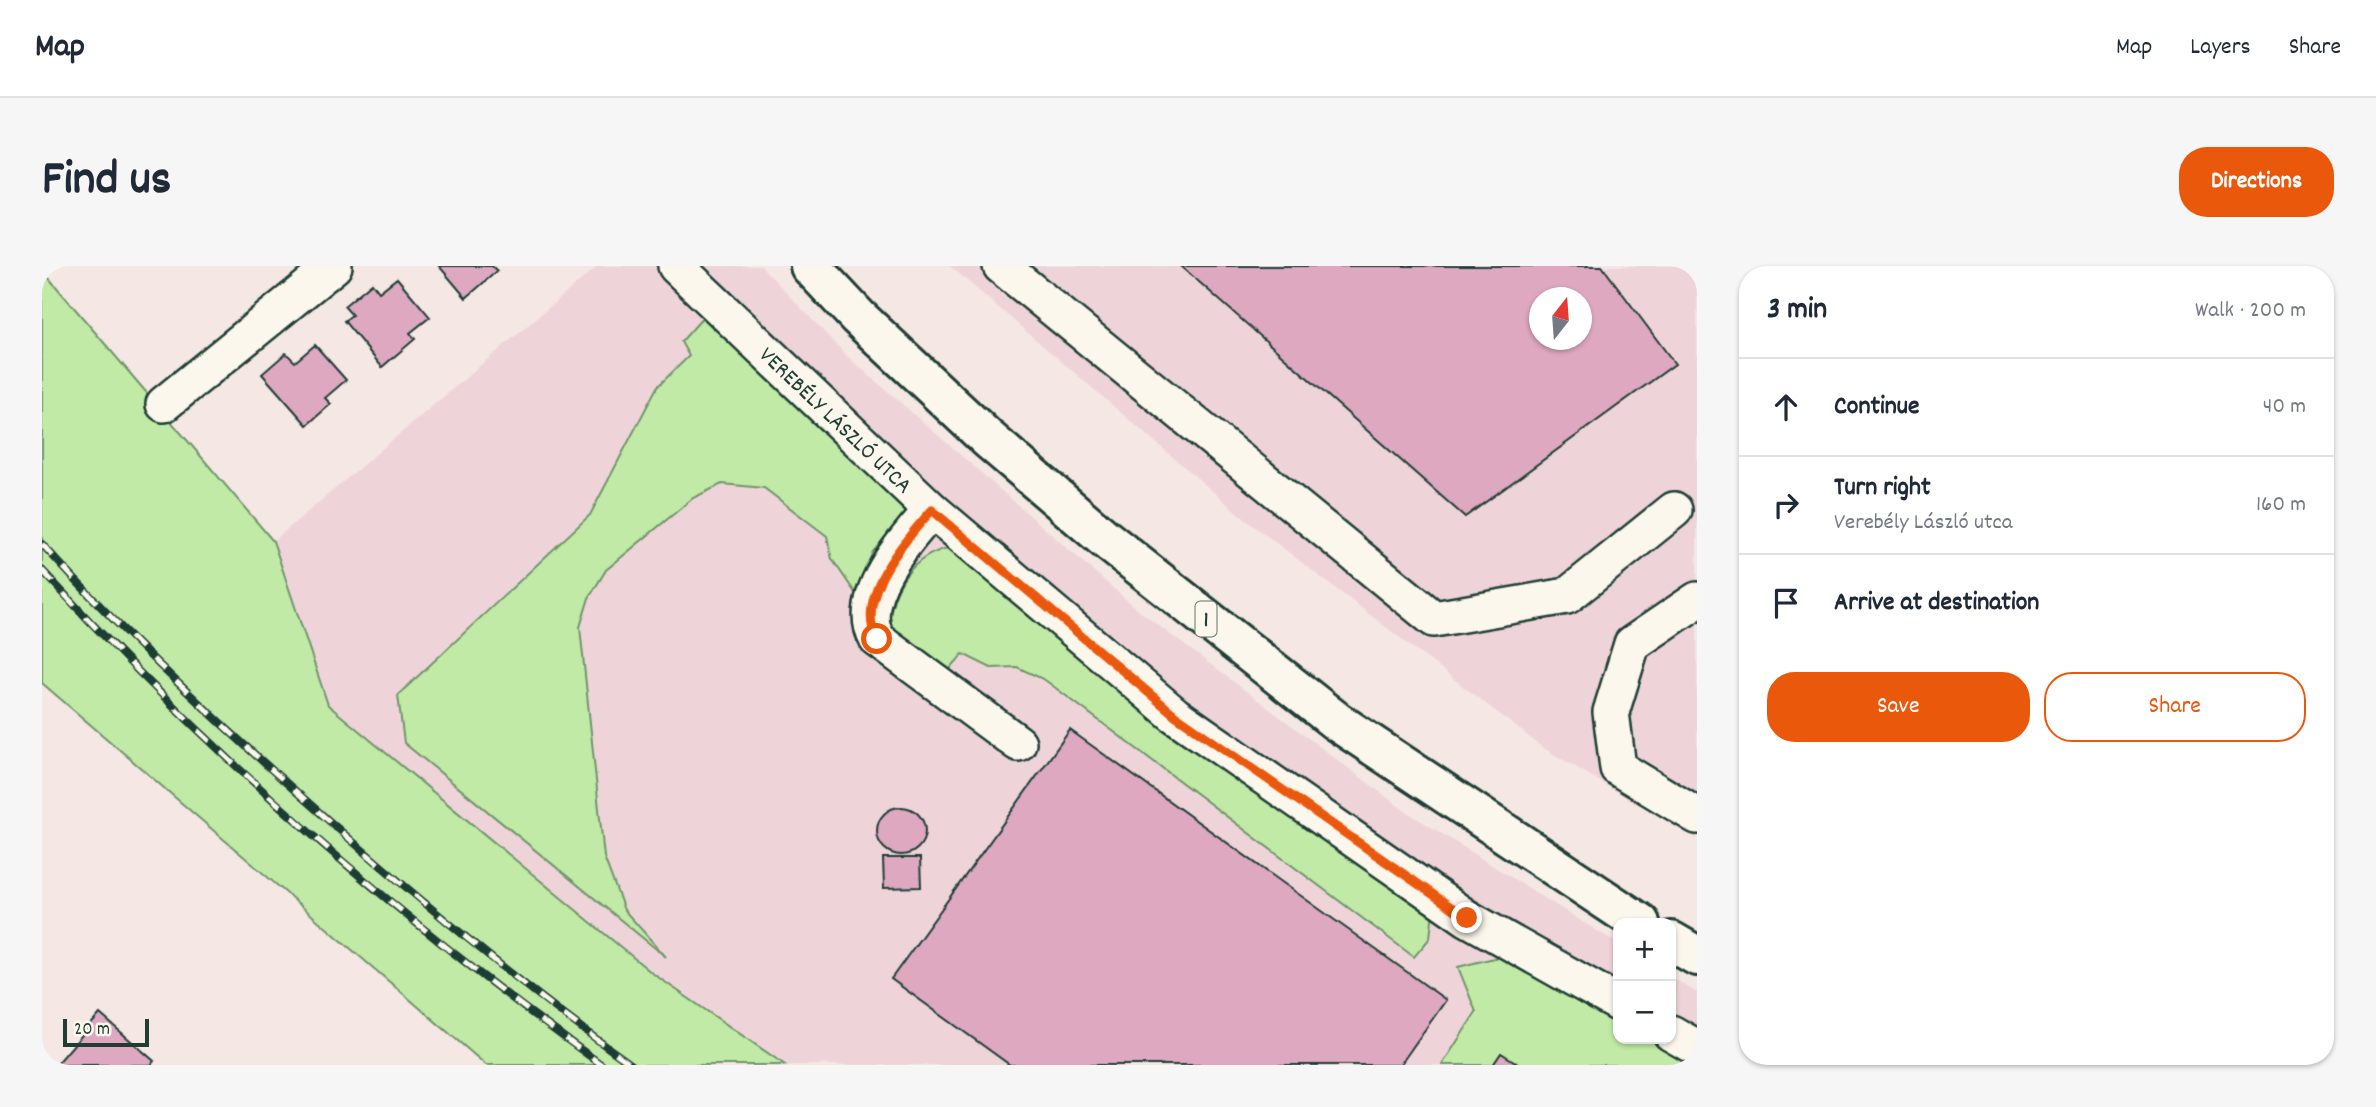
<!DOCTYPE html>
<html lang="en">
<head>
<meta charset="utf-8">
<style>
  :root { --surface:#fff; --page:#f6f6f7; --text:#1f2937; --muted:#747a83; --line:#e0e1e3; --accent:#ea580c }
  body { margin:0; font-family:Dekko,sans-serif; background:var(--page); color:var(--text) }
  .controls { position:absolute; right:21px; bottom:21px; display:grid; overflow:hidden; border-radius:14px; box-shadow:0 2px 5px #0004 }
  .controls button { width:63px; height:63px; display:grid; place-items:center; padding:0; border:0; border-bottom:2px solid var(--line); background:var(--surface); color:var(--text); font:35px sans-serif }
  .compass { position:absolute; left:1487px; top:21px; width:63px; height:63px; border-radius:50%; background:var(--surface); box-shadow:0 2px 5px #0004; rotate:17deg }
  .scale { position:absolute; left:21px; bottom:18px; width:86px; box-sizing:border-box; padding-left:7px; border:4px solid #1f3d34; border-top:0; font-size:19px; line-height:24px; white-space:nowrap; color:#1f3d34; -webkit-text-stroke:5px #fbf7ec; paint-order:stroke }
  .stop { position:absolute; width:21px; height:21px; margin:-16px; border:5px solid #ea580c; border-radius:50%; background:#fff }
  .stop.end { background:#ea580c; border-color:#fff; box-shadow:0 2px 7px #0008 }
  .list { margin:0; padding:0; list-style:none }
  h2 { display:flex; justify-content:space-between; align-items:center; height:91px; margin:0; padding:0 28px; font-size:30px }
  h2 small { font-size:23px; font-weight:400; color:var(--muted) }
  .list li { display:grid; grid-template-columns:46px 1fr auto; gap:21px; align-items:center; box-sizing:border-box; height:98px; padding:0 28px; border-top:2px solid var(--line) }
  .list b { display:block; font-size:26px; white-space:nowrap }
  .list p { margin:0; font-size:23px; white-space:nowrap; color:var(--muted) }
  .list em { font-size:23px; font-style:normal; color:var(--muted) }
  .actions { display:flex; gap:14px; padding:21px 28px }
  .actions a { flex:1; padding:16px 0; border:2px solid var(--accent); border-radius:28px; text-align:center; font-size:24px; color:var(--accent) }
  .actions .main { background:var(--accent); color:#fff }
  .icon { flex:none; width:38px; height:38px; fill:none; stroke:currentColor; stroke-width:2; stroke-linecap:round; stroke-linejoin:round }
  .map { position:relative; flex:none; width:1655px; height:799px; overflow:hidden; border-radius:28px }
  header { display:flex; align-items:center; gap:42px; box-sizing:border-box; height:98px; padding:0 35px; background:var(--surface); border-bottom:2px solid var(--line) }
  header strong { font-size:33px }
  nav { display:flex; gap:38px; margin-inline-start:auto; font-size:24px }
  .intro { display:flex; align-items:center; justify-content:space-between; box-sizing:border-box; height:168px; padding:0 42px }
  h1 { margin:0; font-size:49px }
  .button { padding:18px 32px; border-radius:28px; background:var(--accent); color:#fff; font-size:24px; font-weight:700 }
  main { display:flex; gap:42px; padding:0 42px }
  aside { flex:1; background:var(--surface); border-radius:28px; box-shadow:0 2px 5px #0004 }
  .map>svg:first-child { display:block }
  .built { fill:#eed4d8; fill-rule:evenodd }
  .green { fill:#c1eaa6; stroke:#70946d; stroke-width:2 }
  .building { fill:#dea8c0; stroke:#1f3d34; stroke-width:2; fill-rule:evenodd }
  .lines { fill:none; stroke-linecap:round; stroke-linejoin:round }
  .minor-casing { stroke:#1f3d34; stroke-width:40 }
  .major-casing { stroke:#1f3d34; stroke-width:44 }
  .minor { stroke:#fbf7ec; stroke-width:35 }
  .major { stroke:#fbf7ec; stroke-width:38 }
  .rail-casing { stroke:#1f3d34; stroke-width:8 }
  .rail { stroke:#fbf7ec; stroke-width:5; stroke-dasharray:16; stroke-linecap:butt }
  .route { stroke:#ea580c; stroke-width:9 }
  .labels { text-anchor:middle; stroke-width:6; stroke-linejoin:round; paint-order:stroke }
  .shield { fill:#fbf7ec; stroke:#61756b; stroke-width:2 }
  .shield-label { font-size:21px; font-weight:bold; fill:#1f3d34 }
  .street-label { font-size:23px; fill:#1f3d34; stroke:#fbf7ec }
</style>
</head>
<body>
<header>
<strong>Map</strong>
<nav><a>Map</a><a>Layers</a><a>Share</a></nav>
</header>
<div class="intro"><h1>Find us</h1><a class="button">Directions</a></div>
<main>
<div class="map">
<svg width="1655" height="799" viewBox="0 0 1655 799">
  <rect width="100%" height="100%" fill="#f5e7e3"/>
  <filter id="ink" filterUnits="userSpaceOnUse"><feTurbulence type="fractalNoise" baseFrequency=".0143" numOctaves="2"/><feDisplacementMap in="SourceGraphic" scale="14" xChannelSelector="R" yChannelSelector="G"/><feConvolveMatrix kernelMatrix="1 2 1 2 8 2 1 2 1" color-interpolation-filters="sRGB"/></filter>
  <g filter="url(#ink)">
    <g class="built">
      <polygon points="556,0 719,0 805,90 1096,344 1362,544 1576,678 1576,773 1629,773 1629,711 1655,727 1655,799 743,799 610,707 286,439 231,275"/>
      <path d="M908,0H1655V573L1500,481L1203,253ZM1498,32H1540V74H1498Z"/>
    </g>
    <g class="green">
      <polygon points="0,4 231,275 286,439 610,707 743,799 444,799 0,417"/>
      <polygon points="678,32 862,215 863,248 830,287 816,331 790,293 785,270 722,222 680,218 651,232 564,304 547,332 538,361 562,591 582,644 624,691 362,477 356,429 548,249 615,121 647,90 639,76"/>
      <path d="M922,279L1391,644L1388,672L1372,691L1003,414L975,401L949,402L921,388L906,405L846,362C851,315 874,284 922,279Z"/>
      <polygon points="1452,692 1491,692 1576,750 1576,773 1610,773 1654,799 1478,799 1459,787 1451,799 1400,799 1434,746 1416,701"/>
    </g>
    <g class="building">
      <polygon points="397,0 450,0 455,5 424,32"/>
      <path d="M1139,0H1560L1633,98L1423,251ZM1498,32H1540V74H1498Z"/>
      <polygon points="355,12 388,51 368,67 373,73 340,101 302,55 310,49 302,40 330,17 337,26"/>
      <polygon points="273,79 304,114 283,132 289,138 265,159 220,108 244,87 253,96"/>
      <polygon points="1028,464 1404,734 1358,799 968,799 849,713"/>
      <circle cx="859" cy="565" r="24"/>
      <polygon points="841,592 878,592 879,621 842,622"/>
      <polygon points="58,748 112,795 109,799 14,799"/>
      <polygon points="1459,787 1478,799 1451,799"/>
    </g>
    <g class="lines">
      <defs>
        <g id="minor">
          <path id="s1" d="M634,0L890,244L1133,449L1425,652L1576,737"/>
          <polyline points="959,0 1392,353 1525,330 1632,244"/>
          <polyline points="122,138 292,0"/>
          <path d="M890,244C863,274 812,331 835,373L976,477"/>
          <polyline points="1655,334 1590,378 1569,446 1576,502 1655,550"/>
          <polyline points="1629,767 1655,782"/>
        </g>
        <g id="major">
          <polyline points="768,0 816,51 945,172 1062,272 1294,455 1598,657"/>
          <polyline points="1629,675 1655,690"/>
        </g>
      </defs>
      <use href="#minor" class="minor-casing"/>
      <use href="#major" class="major-casing"/>
      <use href="#minor" class="minor"/>
      <use href="#major" class="major"/>
      <defs>
        <g id="rail">
          <path d="M0,278C86,373 181,461 277,546C378,635 481,721 590,799"/>
          <path d="M0,304C167,487 358,654 560,799"/>
        </g>
      </defs>
      <use href="#rail" class="rail-casing"/>
      <use href="#rail" class="rail"/>
    </g>
  </g>
  <g class="lines" filter="url(#ink)">
    <path class="route" d="M835,373C812,331 863,274 890,244L1133,449L1425,652"/>
  </g>
  <g class="labels">
    <rect class="shield" x="1153.5" y="335.5" width="21" height="35" rx="5"/>
    <g class="shield-label">
      <text x="1164" y="360">1</text>
    </g>
    <g class="street-label">
      <text dy="8" stroke="none"><textPath href="#s1" startOffset="222">VEREBÉLY LÁSZLÓ UTCA</textPath></text>
    </g>
  </g>
</svg>
<div class="controls">
<button>+</button>
<button>−</button>
</div>
<svg class="compass" viewBox="-18 -18 36 36"><path d="M0-13l5 13h-10z" fill="#e53935"/><path d="M0 13l5-13h-10z" fill="#747a83"/></svg>
<div class="scale">20 m</div>
<div class="stop" style="left:835px;top:373px"></div>
<div class="stop end" style="left:1425px;top:652px"></div>
</div>
<aside>
<h2>3 min<small>Walk · 200 m</small></h2>
<ul class="list">
<li><svg class="icon" aria-label="ahead" viewBox="0 0 24 24"><path d="M12 20V5M6 11l6-6 6 6"/></svg><div><b>Continue</b></div><em>40 m</em></li>
<li><svg class="icon" aria-label="right" viewBox="0 0 24 24"><path d="M7 20v-9h11M14 6l5 5-5 5"/></svg><div><b>Turn right</b><p>Verebély László utca</p></div><em>160 m</em></li>
<li><svg class="icon" aria-label="arrive" viewBox="0 0 24 24"><path d="M6 21V4h12l-3 4 3 4H6"/></svg><div><b>Arrive at destination</b></div></li>
</ul>
<div class="actions"><a class="main">Save</a><a>Share</a></div>
</aside>
</main>
</body>
</html>
